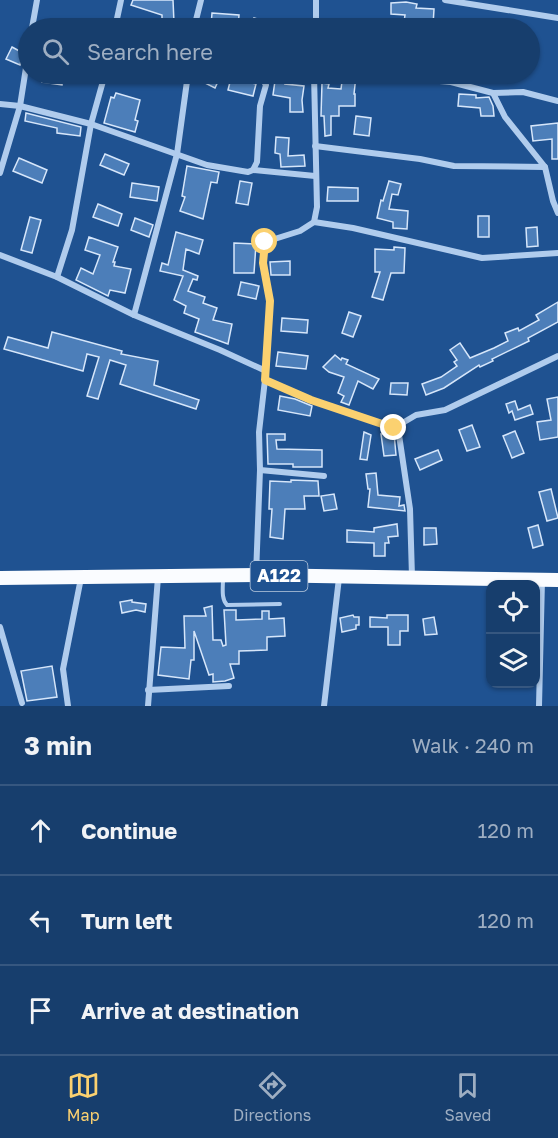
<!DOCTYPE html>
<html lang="en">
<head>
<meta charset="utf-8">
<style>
  :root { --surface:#173e6d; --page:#204572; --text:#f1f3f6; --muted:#9eaec2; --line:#365780; --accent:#fbd170 }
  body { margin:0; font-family:"Golos Text",sans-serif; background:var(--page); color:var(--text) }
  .controls { position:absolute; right:18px; bottom:18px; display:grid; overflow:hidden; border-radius:12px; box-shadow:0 2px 4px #0004 }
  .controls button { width:54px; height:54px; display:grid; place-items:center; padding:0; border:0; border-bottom:2px solid var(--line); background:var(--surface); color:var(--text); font:30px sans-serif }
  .stop { position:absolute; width:18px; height:18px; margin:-14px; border:4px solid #fbd170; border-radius:50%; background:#fff }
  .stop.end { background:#fbd170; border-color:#fff; box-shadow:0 2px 6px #0008 }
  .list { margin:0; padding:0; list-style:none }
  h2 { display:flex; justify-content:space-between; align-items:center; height:78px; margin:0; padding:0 24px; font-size:26px }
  h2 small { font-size:20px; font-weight:400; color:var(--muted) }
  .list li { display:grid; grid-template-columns:39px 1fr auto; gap:18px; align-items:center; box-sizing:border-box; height:90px; padding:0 24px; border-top:2px solid var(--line) }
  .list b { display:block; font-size:22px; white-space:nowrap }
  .list em { font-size:20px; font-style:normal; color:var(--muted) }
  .icon { flex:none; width:33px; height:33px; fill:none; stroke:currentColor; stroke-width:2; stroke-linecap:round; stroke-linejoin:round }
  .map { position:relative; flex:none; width:558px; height:706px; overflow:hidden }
  .search { position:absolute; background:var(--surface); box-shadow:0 2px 4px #0004; left:18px; right:18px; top:18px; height:66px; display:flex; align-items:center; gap:15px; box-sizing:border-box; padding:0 21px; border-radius:33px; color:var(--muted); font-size:22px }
  .sheet { height:348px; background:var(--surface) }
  nav { display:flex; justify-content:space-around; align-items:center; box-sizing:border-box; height:84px; border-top:2px solid var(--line); background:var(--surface); font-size:16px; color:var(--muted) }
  nav a { display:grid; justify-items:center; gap:3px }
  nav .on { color:var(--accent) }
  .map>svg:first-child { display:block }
  .building { fill:#4c7eb9; stroke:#d6e6fa; stroke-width:1.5 }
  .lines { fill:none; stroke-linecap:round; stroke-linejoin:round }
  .service { stroke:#b0cced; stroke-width:4 }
  .minor { stroke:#b0cced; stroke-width:6 }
  .trunk { stroke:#fafcff; stroke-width:14 }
  .route { stroke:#fbd170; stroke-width:8 }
  .labels { text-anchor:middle; stroke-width:6; stroke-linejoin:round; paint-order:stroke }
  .shield { fill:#1f5291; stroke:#bccbde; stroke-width:1.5 }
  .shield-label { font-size:18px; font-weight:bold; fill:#fff }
</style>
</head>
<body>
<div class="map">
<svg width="558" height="706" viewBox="0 0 558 706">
  <rect width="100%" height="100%" fill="#1f5291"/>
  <g class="building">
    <polygon points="133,0 173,0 174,23 162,23 162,15 131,5"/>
    <polygon points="406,2 417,4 416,8 434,9 433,26 404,22 405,15 391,14 391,3"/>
    <polygon points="212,13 239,15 238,28 211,26"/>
    <polygon points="254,18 275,24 275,22 287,23 287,28 252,28"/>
    <polygon points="12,47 23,53 20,65 6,59"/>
    <polygon points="43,74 63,74 62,85 42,82"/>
    <polygon points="200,74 218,74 221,75 215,88 197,79"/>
    <polygon points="276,74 288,74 285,84 304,86 302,100 303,112 290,112 290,98 273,95"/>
    <polygon points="343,74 356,76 354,94 355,94 355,106 339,106 339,116 331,116 331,135 325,136 324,116 321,116 322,83 329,84 328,88 341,89"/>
    <polygon points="231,78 256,84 253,96 228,90"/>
    <polygon points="116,93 140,100 135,120 138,121 135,132 104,123 111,97 114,98"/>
    <polygon points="459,94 476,95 476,98 489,97 493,106 494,116 481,116 480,108 458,106"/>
    <polygon points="26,113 81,127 80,136 57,133 57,128 25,121"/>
    <polygon points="356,116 371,118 369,136 354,134"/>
    <polygon points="558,123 558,159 552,159 552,139 533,141 531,126"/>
    <polygon points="276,137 289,138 288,156 304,155 305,166 281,167 280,154 275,153"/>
    <polygon points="105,154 129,164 124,175 100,165"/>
    <polygon points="19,158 47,170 42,183 13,171"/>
    <polygon points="187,166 219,172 217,183 211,182 203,219 180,211 185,197 182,196"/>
    <polygon points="240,181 252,183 248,205 236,203"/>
    <polygon points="389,181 401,184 398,195 392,194 389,209 408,211 407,229 393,228 393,222 377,218 381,200 383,201"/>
    <polygon points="132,183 159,187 157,201 130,197"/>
    <polygon points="328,187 358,188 358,201 327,201"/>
    <polygon points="98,204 122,214 118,226 93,217"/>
    <rect x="478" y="216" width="11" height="21"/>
    <polygon points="30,217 41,220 32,253 21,250"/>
    <polygon points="135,218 153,225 149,237 131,230"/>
    <polygon points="537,227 538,246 527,247 526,228"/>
    <polygon points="176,232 203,240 199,254 186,249 183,270 198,276 197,280 193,279 188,291 205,297 203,303 217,308 213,320 232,324 228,344 195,332 199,319 184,313 186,306 174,300 183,276 160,271 162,263 168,265"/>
    <polygon points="89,237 118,247 113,262 115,262 114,266 131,269 125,293 110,290 108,296 76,280 81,268 93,274 100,255 85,250"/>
    <polygon points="234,243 256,244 254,273 234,273"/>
    <polygon points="394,247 405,248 404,273 391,273 383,300 372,297 380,272 375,272 375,249 394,250"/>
    <polygon points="290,261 290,275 271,275 270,262"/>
    <polygon points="241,282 259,286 256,299 238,295"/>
    <polygon points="558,302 558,322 528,338 529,341 492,359 493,361 480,367 479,365 444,388 426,395 422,384 441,377 457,366 454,362 457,360 450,350 460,343 470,358 494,348 508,341 505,333 518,328 519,331 539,320 536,315"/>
    <polygon points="349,312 361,316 353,337 342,333"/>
    <polygon points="282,318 308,320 307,333 281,331"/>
    <polygon points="52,332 122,351 121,354 158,361 154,385 199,400 196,409 120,384 126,365 110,360 98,399 87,396 99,357 87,354 83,371 4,349 8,337 48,348"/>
    <polygon points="278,352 308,356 306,369 276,366"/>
    <polygon points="335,355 341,360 342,358 348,360 346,364 379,379 373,389 358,381 349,405 341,402 344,396 338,393 344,377 329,372 323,367"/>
    <polygon points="391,383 408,383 407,395 390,394"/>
    <polygon points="280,396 295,399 312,406 310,416 278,410"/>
    <polygon points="558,397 558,437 540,440 537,422 551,420 547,399"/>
    <polygon points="515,401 518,410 530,405 533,414 515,420 512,411 509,413 506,404"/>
    <polygon points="472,425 480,447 467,451 459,430"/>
    <polygon points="515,431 524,453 512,458 503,436"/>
    <polygon points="364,432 371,435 367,460 360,459"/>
    <polygon points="394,433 396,455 384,456 381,434"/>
    <polygon points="267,434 285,434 285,440 276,440 277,449 322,450 322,467 293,467 293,464 268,464"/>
    <polygon points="438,450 442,460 420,470 415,459"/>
    <polygon points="376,473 378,495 400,497 399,506 404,505 405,511 368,507 370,489 368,489 366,474"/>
    <polygon points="291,480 318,481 319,496 304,496 305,509 285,509 283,539 270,537 272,509 269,509 270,481 291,482"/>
    <polygon points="551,489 558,518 547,521 539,492"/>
    <polygon points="334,494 337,509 324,511 321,496"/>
    <polygon points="397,524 398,536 388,537 389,543 385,543 385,556 374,556 374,543 347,542 347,530 374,532 374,528"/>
    <polygon points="538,525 543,545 533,548 528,528"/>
    <polygon points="424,528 436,528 437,544 424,545"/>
    <polygon points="132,600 132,602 146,604 145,612 136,610 122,613 120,602"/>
    <polygon points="212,606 213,640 221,640 223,646 226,645 224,610 236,610 236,620 262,619 262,611 269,611 269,619 284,618 285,636 267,637 267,650 239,651 239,664 230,664 234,678 225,681 213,682 213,674 209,675 194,631 194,660 191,660 189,679 158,675 161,647 185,648 184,616 206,616 204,608"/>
    <polygon points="353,615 354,617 359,617 359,625 356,625 356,629 342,632 340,618"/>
    <polygon points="387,615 408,615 408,631 400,631 400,645 388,645 388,627 370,627 370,617 387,618"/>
    <polygon points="434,617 437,634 425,635 423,619"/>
    <polygon points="52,666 57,697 27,701 21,671"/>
  </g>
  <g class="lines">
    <path class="service" d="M223,579C223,588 221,599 227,605L280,604"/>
    <g class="minor">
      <polyline points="316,0 316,28"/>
      <polyline points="445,0 558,18"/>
      <polyline points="32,28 37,0"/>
      <polyline points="115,28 121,0"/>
      <polyline points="194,28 201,0"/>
      <polyline points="493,93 523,92 558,101"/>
      <polyline points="0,104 20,106 91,124 207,165 248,172 253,170 257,162 260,106 266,85 263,80 247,76 244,74"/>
      <polyline points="315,146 420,159 454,166 545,167 505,117 493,93 451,82 361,74"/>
      <polyline points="545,167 553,201 558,213"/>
      <polyline points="253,170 315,176"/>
      <polyline points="0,173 20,106 28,55"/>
      <polyline points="314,222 353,228 482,258 558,253"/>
      <polyline points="0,255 57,277 134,315 220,350 266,371"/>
      <polyline points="57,277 72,230 91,124 105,74"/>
      <polyline points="134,315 177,154 188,74"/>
      <polyline points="265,380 311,400 394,428 416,415 445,410 470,398 558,356"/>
      <polyline points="399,435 410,509 412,577"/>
      <polyline points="260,470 324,476"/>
      <polyline points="256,575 260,470 259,432 266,371 270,301 263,263 265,242 300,231 314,222 317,207 314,74"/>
      <polyline points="0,627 22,703"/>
      <polyline points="148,690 229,686"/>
      <polyline points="68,706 63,669 81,578"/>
      <polyline points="148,706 158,577"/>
      <polyline points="324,706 339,578"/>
      <polyline points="539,706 542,580"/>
    </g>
    <polyline class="trunk" points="0,578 256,575 558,580"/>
  </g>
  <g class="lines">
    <polyline class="route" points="265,242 263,263 270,301 265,380 311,400 394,428"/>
  </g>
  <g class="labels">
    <rect class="shield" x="250.5" y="561" width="57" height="30" rx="4.5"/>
    <g class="shield-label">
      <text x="279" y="582">A122</text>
    </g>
  </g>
</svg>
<div class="controls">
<button><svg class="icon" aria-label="locate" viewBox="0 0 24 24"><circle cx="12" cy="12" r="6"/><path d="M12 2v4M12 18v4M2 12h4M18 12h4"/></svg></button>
<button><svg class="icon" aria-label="layers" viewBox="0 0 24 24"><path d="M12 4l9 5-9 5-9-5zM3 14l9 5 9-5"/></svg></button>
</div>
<div class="stop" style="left:265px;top:242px"></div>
<div class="stop end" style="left:394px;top:428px"></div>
<div class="search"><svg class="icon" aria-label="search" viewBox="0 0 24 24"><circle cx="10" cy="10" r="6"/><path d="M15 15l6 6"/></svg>Search here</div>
</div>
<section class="sheet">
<h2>3 min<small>Walk · 240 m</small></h2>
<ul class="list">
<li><svg class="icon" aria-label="ahead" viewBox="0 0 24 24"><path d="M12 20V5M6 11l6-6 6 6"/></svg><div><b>Continue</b></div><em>120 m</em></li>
<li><svg class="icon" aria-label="left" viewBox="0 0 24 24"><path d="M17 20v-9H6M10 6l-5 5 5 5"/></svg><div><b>Turn left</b></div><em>120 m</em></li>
<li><svg class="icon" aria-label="arrive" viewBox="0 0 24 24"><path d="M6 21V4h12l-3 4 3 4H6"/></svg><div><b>Arrive at destination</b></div></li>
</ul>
</section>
<nav>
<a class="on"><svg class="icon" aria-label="map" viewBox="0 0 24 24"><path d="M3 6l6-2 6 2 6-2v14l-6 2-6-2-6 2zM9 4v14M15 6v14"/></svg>Map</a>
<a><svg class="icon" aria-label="directions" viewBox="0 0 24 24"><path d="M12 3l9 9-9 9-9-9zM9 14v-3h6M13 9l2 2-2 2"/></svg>Directions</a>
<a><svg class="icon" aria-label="saved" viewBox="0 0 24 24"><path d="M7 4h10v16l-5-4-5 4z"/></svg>Saved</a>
</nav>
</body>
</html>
